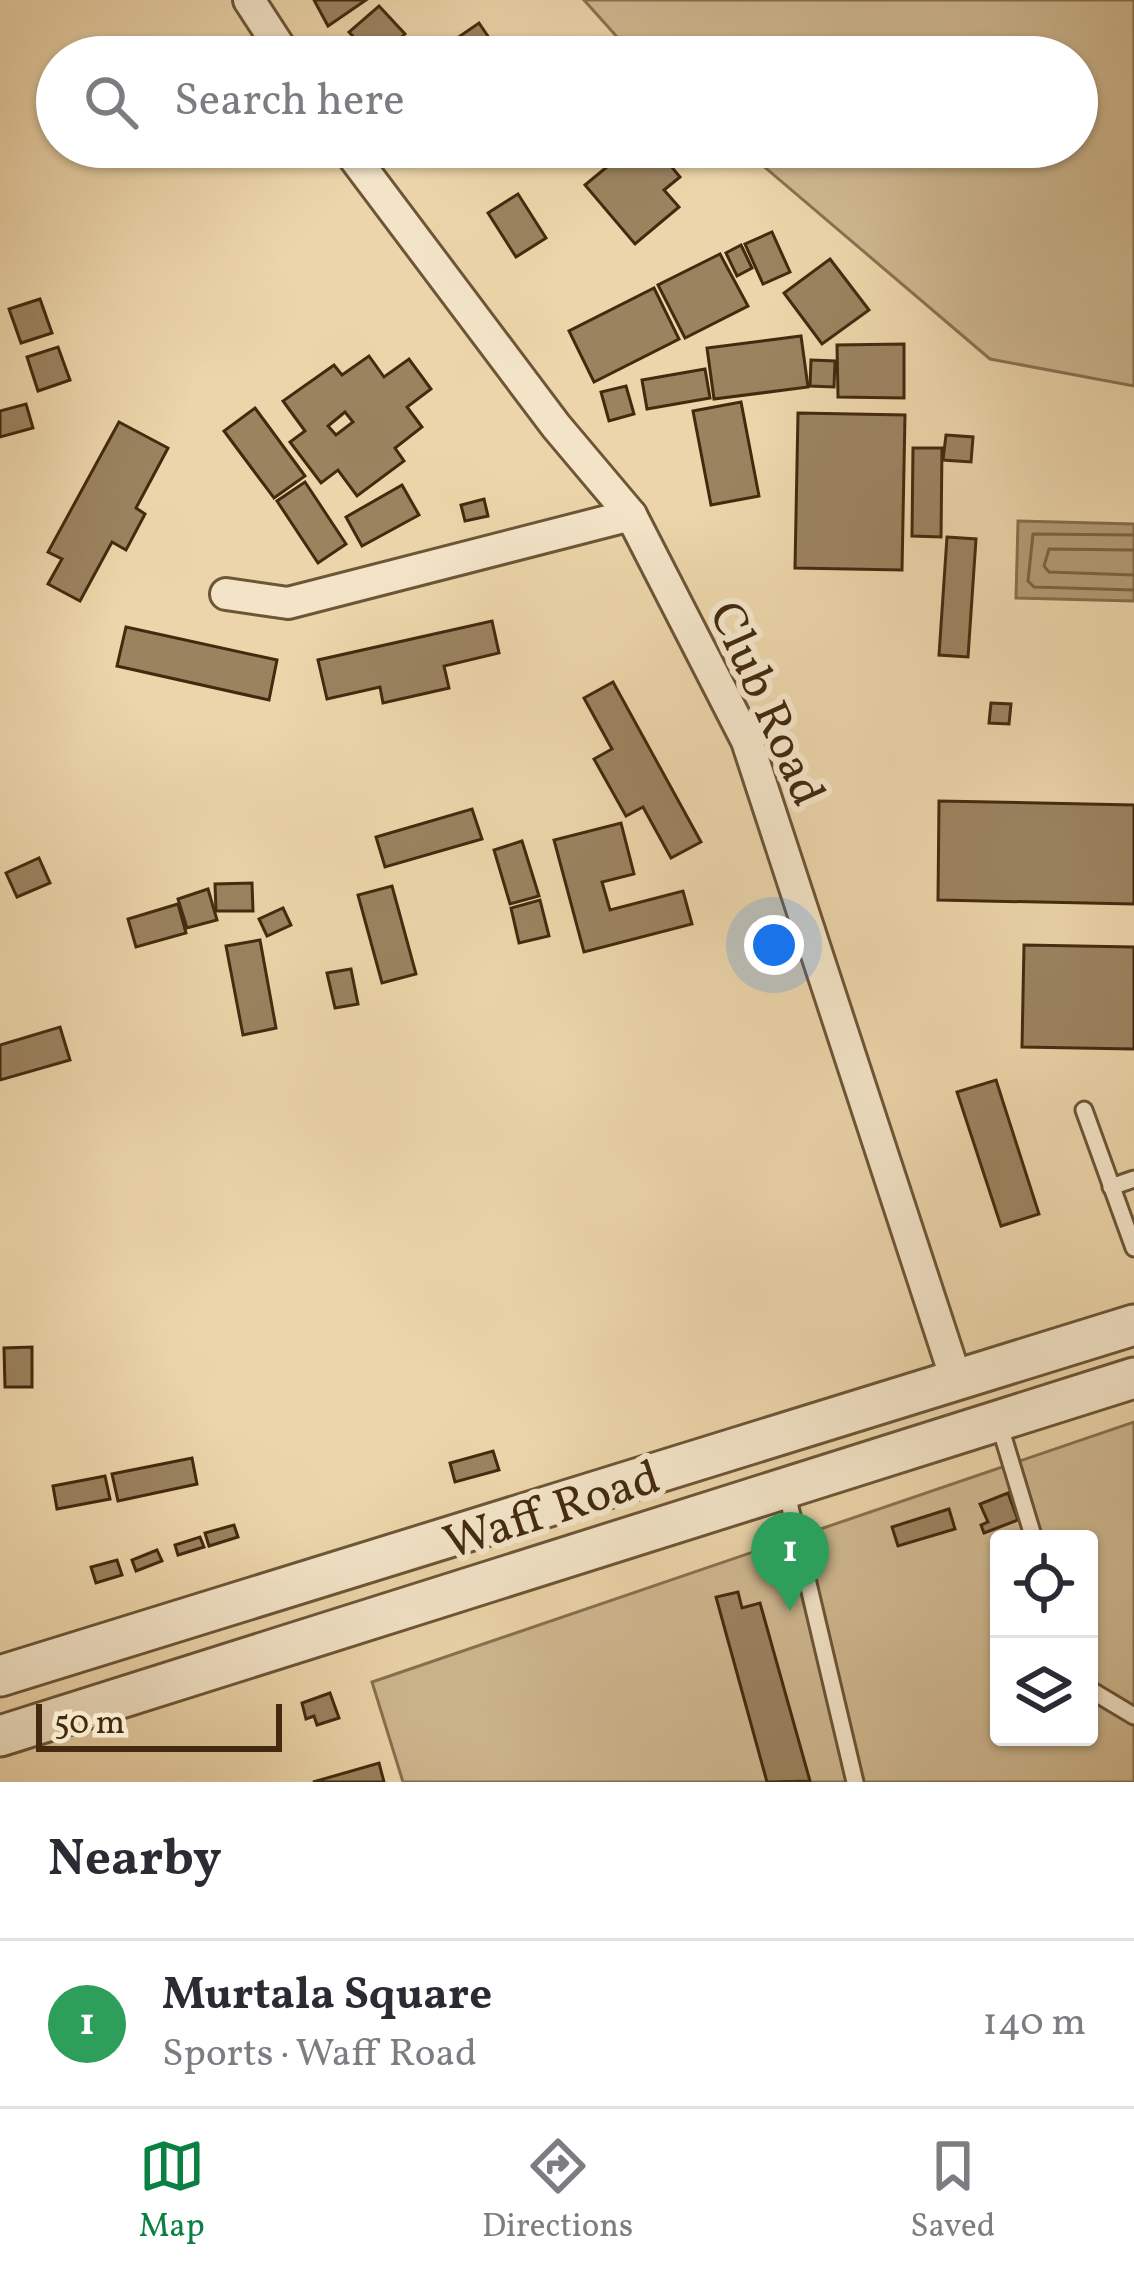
<!DOCTYPE html>
<html lang="en">
<head>
<meta charset="utf-8">
<style>
  :root { --surface:#fff; --page:#f7f7f7; --text:#2b2b33; --muted:#7c7c81; --line:#e1e1e2; --accent:#0b8043 }
  body { margin:0; font-family:Vollkorn,serif; background:var(--page); color:var(--text) }
  .controls { position:absolute; right:36px; bottom:36px; display:grid; overflow:hidden; border-radius:12px; box-shadow:0 3px 9px #0004 }
  .controls button { width:108px; height:108px; display:grid; place-items:center; padding:0; border:0; border-bottom:3px solid var(--line); background:var(--surface); color:var(--text); font:60px sans-serif }
  .scale { position:absolute; left:36px; bottom:30px; width:246px; box-sizing:border-box; padding-left:12px; border:6px solid #432a0f; border-top:0; font-size:33px; line-height:42px; white-space:nowrap; color:#432a0f; -webkit-text-stroke:9px #f3e4c8; paint-order:stroke }
  .you { position:absolute; left:774px; top:945px; width:42px; height:42px; margin:-30px; border:9px solid #fff; border-radius:50%; background:#1a73e8; box-shadow:0 0 0 18px #1a73e833 }
  .badge { display:grid; place-items:center; width:78px; height:78px; border-radius:50%; background:var(--accent); color:#fff; font-size:39px; font-weight:700 }
  .pin { position:absolute; translate:-50% -99px; filter:drop-shadow(0 3px 6px #0008) }
  .pin::after { content:''; position:absolute; top:63px; width:42px; height:36px; background:inherit; clip-path:polygon(0 0,100% 0,50% 100%) }
  .list { margin:0; padding:0; list-style:none }
  h2 { display:flex; justify-content:space-between; align-items:center; height:156px; margin:0; padding:0 48px; font-size:51px }
  h2 small { font-size:39px; font-weight:400; color:var(--muted) }
  .list li { display:grid; grid-template-columns:78px 1fr auto; gap:36px; align-items:center; box-sizing:border-box; height:168px; padding:0 48px; border-top:3px solid var(--line) }
  .list b { display:block; font-size:45px; white-space:nowrap }
  .list p { margin:0; font-size:39px; white-space:nowrap; color:var(--muted) }
  .list em { font-size:39px; font-style:normal; color:var(--muted) }
  .icon { flex:none; width:66px; height:66px; fill:none; stroke:currentColor; stroke-width:2; stroke-linecap:round; stroke-linejoin:round }
  .map { position:relative; flex:none; width:1134px; height:1782px; overflow:hidden }
  .search { position:absolute; background:var(--surface); box-shadow:0 3px 9px #0004; left:36px; right:36px; top:36px; height:132px; display:flex; align-items:center; gap:30px; box-sizing:border-box; padding:0 42px; border-radius:66px; color:var(--muted); font-size:45px }
  .sheet { height:324px; background:var(--surface) }
  nav { display:flex; justify-content:space-around; align-items:center; box-sizing:border-box; height:168px; border-top:3px solid var(--line); background:var(--surface); font-size:33px; color:var(--muted) }
  nav a { display:grid; justify-items:center; gap:6px }
  nav .on { color:var(--accent) }
  .map>svg:first-child { display:block }
  .green { fill:#cfb890; stroke:#897150; stroke-width:3; fill-rule:evenodd }
  .water { fill:#b39b75; stroke:#866e4c; stroke-width:3 }
  .lines { fill:none; stroke-linecap:round; stroke-linejoin:round }
  .shore { stroke:#7b6242; stroke-width:3 }
  .building { fill:#9b8360; stroke:#432a0f; stroke-width:3; fill-rule:evenodd }
  .service-casing { stroke:#6d5536; stroke-width:21 }
  .minor-casing { stroke:#6d5536; stroke-width:36 }
  .tertiary-casing { stroke:#6d5536; stroke-width:45 }
  .service { stroke:#f3e4c8; stroke-width:15 }
  .minor { stroke:#f3e4c8; stroke-width:30 }
  .tertiary { stroke:#f3e4c8; stroke-width:39 }
  .labels { text-anchor:middle; stroke-width:12; stroke-linejoin:round; paint-order:stroke }
  .street-label { font-size:48px; fill:#432a0f; stroke:#f3e4c8 }
</style>
</head>
<body>
<div class="map">
<svg width="1134" height="1782" viewBox="0 0 1134 1782">
  <rect width="100%" height="100%" fill="#ecd5aa"/>
  <filter id="stains"><feTurbulence type="fractalNoise" baseFrequency=".00167" numOctaves="4"/><feColorMatrix values="0 0 0 0 .2 0 0 0 0 .09 0 0 0 0 .02 0 0 0 .5 -.17"/></filter>
  <radialGradient id="worn" r=".72"><stop offset=".6" stop-color="#630" stop-opacity="0"/><stop offset="1" stop-color="#630" stop-opacity=".3"/></radialGradient>
  <g class="green">
    <polygon points="584,0 1134,0 1134,386 990,359 741,147 1077,147 1077,57 635,57"/>
    <path d="M1134,1422V1782H403L372,1682ZM999,1539H1089V1737H999Z"/>
  </g>
  <polygon class="water" points="1018,521 1134,524 1134,601 1016,598"/>
  <g class="lines">
    <g class="shore">
      <polyline points="1134,535 1033,534 1028,581 1034,587 1134,590"/>
      <polyline points="1134,550 1049,549 1044,566 1049,572 1134,575"/>
    </g>
  </g>
  <g class="building">
    <polygon points="314,0 366,0 328,26"/>
    <polygon points="379,6 405,34 379,57 372,57 349,32"/>
    <polygon points="479,23 502,57 431,57 431,56"/>
    <polygon points="631,147 655,147 680,177 664,190 679,207 635,244 585,185"/>
    <polygon points="518,194 546,238 516,257 488,213"/>
    <polygon points="772,232 790,272 763,284 745,244"/>
    <polygon points="741,245 752,268 737,276 726,253"/>
    <polygon points="720,254 748,306 685,338 658,285"/>
    <polygon points="830,259 869,310 822,344 784,293"/>
    <polygon points="654,288 679,339 594,382 569,331"/>
    <polygon points="40,299 52,333 21,343 9,309"/>
    <polygon points="801,336 808,387 714,399 707,348"/>
    <polygon points="904,344 904,398 838,397 837,345"/>
    <polygon points="58,347 70,380 38,391 27,357"/>
    <path d="M369,356L384,377L409,359L431,389L407,407L422,427L395,448L404,461L357,496L338,470L321,483L290,442L305,431L283,401L334,365L342,375ZM345,412L353,422L336,435L328,426Z"/>
    <polygon points="811,360 835,361 834,387 810,386"/>
    <polygon points="705,369 710,398 647,409 642,380"/>
    <polygon points="626,386 634,414 609,421 601,392"/>
    <polygon points="741,402 759,496 711,505 693,411"/>
    <polygon points="26,404 33,428 0,437 0,411"/>
    <polygon points="255,408 305,476 274,498 224,431"/>
    <polygon points="798,413 905,415 902,570 795,568"/>
    <polygon points="119,422 168,448 136,508 145,514 126,550 112,542 80,601 48,584 62,559 48,552"/>
    <polygon points="946,435 973,437 971,462 943,460"/>
    <polygon points="913,448 942,448 941,537 912,536"/>
    <polygon points="305,482 346,544 318,563 277,501"/>
    <polygon points="402,485 419,515 362,546 346,517"/>
    <polygon points="484,499 488,516 465,521 461,505"/>
    <polygon points="947,537 976,539 968,657 939,655"/>
    <polygon points="492,621 499,653 444,666 449,688 383,703 380,687 327,699 318,660"/>
    <polygon points="126,627 277,660 269,700 117,666"/>
    <polygon points="613,682 701,842 671,858 643,807 626,816 594,759 612,749 584,698"/>
    <polygon points="991,703 1011,704 1009,724 989,723"/>
    <polygon points="939,801 1134,805 1134,904 938,900"/>
    <polygon points="472,809 482,839 385,867 376,837"/>
    <polygon points="621,823 634,874 602,882 610,910 683,891 692,924 584,952 554,840"/>
    <polygon points="522,841 539,896 510,904 494,850"/>
    <polygon points="39,858 50,883 17,897 6,873"/>
    <polygon points="252,883 253,911 216,911 215,884"/>
    <polygon points="392,886 416,974 382,983 358,895"/>
    <polygon points="208,889 217,920 187,928 178,899"/>
    <polygon points="540,900 549,936 519,943 511,908"/>
    <polygon points="178,904 186,933 136,947 128,919"/>
    <polygon points="283,908 291,925 267,936 259,919"/>
    <polygon points="260,940 276,1028 243,1035 226,946"/>
    <polygon points="1024,945 1134,947 1134,1049 1022,1047"/>
    <polygon points="351,969 358,1004 335,1008 327,973"/>
    <polygon points="60,1027 70,1060 0,1080 0,1045"/>
    <polygon points="996,1080 1039,1214 1001,1226 957,1092"/>
    <polygon points="32,1347 32,1387 5,1387 4,1348"/>
    <polygon points="493,1451 499,1470 455,1482 450,1463"/>
    <polygon points="192,1458 197,1484 118,1501 112,1474"/>
    <polygon points="105,1476 110,1499 57,1509 53,1486"/>
    <polygon points="1008,1493 1018,1520 984,1533 981,1525 988,1522 980,1504"/>
    <polygon points="949,1509 955,1529 898,1546 892,1527"/>
    <polygon points="234,1525 238,1537 209,1546 205,1533"/>
    <polygon points="200,1537 204,1547 178,1555 175,1545"/>
    <polygon points="157,1550 162,1561 136,1571 132,1560"/>
    <polygon points="117,1560 122,1575 96,1583 91,1567"/>
    <polygon points="738,1592 742,1608 760,1603 810,1781 767,1782 716,1597"/>
    <polygon points="330,1693 339,1718 317,1725 314,1716 306,1719 302,1703"/>
    <polygon points="379,1763 384,1782 313,1782"/>
  </g>
  <g class="lines">
    <defs>
      <g id="service">
        <polyline points="1084,1110 1134,1248"/>
        <polyline points="1111,1187 1134,1179"/>
        <polyline points="998,1420 1034,1539"/>
        <polyline points="786,1490 855,1782"/>
        <polyline points="1089,1689 1134,1716"/>
      </g>
      <g id="minor">
        <polyline points="249,0 286,57"/>
        <polyline points="346,147 556,426 631,515 747,741 955,1376"/>
        <polyline points="226,594 288,603 631,515"/>
      </g>
      <g id="tertiary">
        <polyline points="0,1676 1134,1325"/>
        <polyline points="0,1736 1134,1378"/>
      </g>
    </defs>
    <use href="#service" class="service-casing"/>
    <use href="#minor" class="minor-casing"/>
    <use href="#tertiary" class="tertiary-casing"/>
    <use href="#service" class="service"/>
    <use href="#minor" class="minor"/>
    <use href="#tertiary" class="tertiary"/>
  </g>
  <g class="labels">
    <g class="street-label">
      <text transform="translate(769 703) rotate(66)" y="17">Club Road</text>
      <text transform="translate(551 1508) rotate(-18)" y="17">Waff Road</text>
    </g>
  </g>
  <rect width="100%" height="100%" filter="url(#stains)"/>
  <rect width="100%" height="100%" fill="url(#worn)"/>
</svg>
<div class="controls">
<button><svg class="icon" aria-label="locate" viewBox="0 0 24 24"><circle cx="12" cy="12" r="6"/><path d="M12 2v4M12 18v4M2 12h4M18 12h4"/></svg></button>
<button><svg class="icon" aria-label="layers" viewBox="0 0 24 24"><path d="M12 4l9 5-9 5-9-5zM3 14l9 5 9-5"/></svg></button>
</div>
<div class="scale">50 m</div>
<div class="you"></div>
<div class="pin badge" style="left:790px;top:1611px;background:#2e9e5b">1</div>
<div class="search"><svg class="icon" aria-label="search" viewBox="0 0 24 24"><circle cx="10" cy="10" r="6"/><path d="M15 15l6 6"/></svg>Search here</div>
</div>
<section class="sheet">
<h2>Nearby<small></small></h2>
<ul class="list">
<li><span class="badge" style="background:#2e9e5b">1</span><div><b>Murtala Square</b><p>Sports · Waff Road</p></div><em>140 m</em></li>
</ul>
</section>
<nav>
<a class="on"><svg class="icon" aria-label="map" viewBox="0 0 24 24"><path d="M3 6l6-2 6 2 6-2v14l-6 2-6-2-6 2zM9 4v14M15 6v14"/></svg>Map</a>
<a><svg class="icon" aria-label="directions" viewBox="0 0 24 24"><path d="M12 3l9 9-9 9-9-9zM9 14v-3h6M13 9l2 2-2 2"/></svg>Directions</a>
<a><svg class="icon" aria-label="saved" viewBox="0 0 24 24"><path d="M7 4h10v16l-5-4-5 4z"/></svg>Saved</a>
</nav>
</body>
</html>
